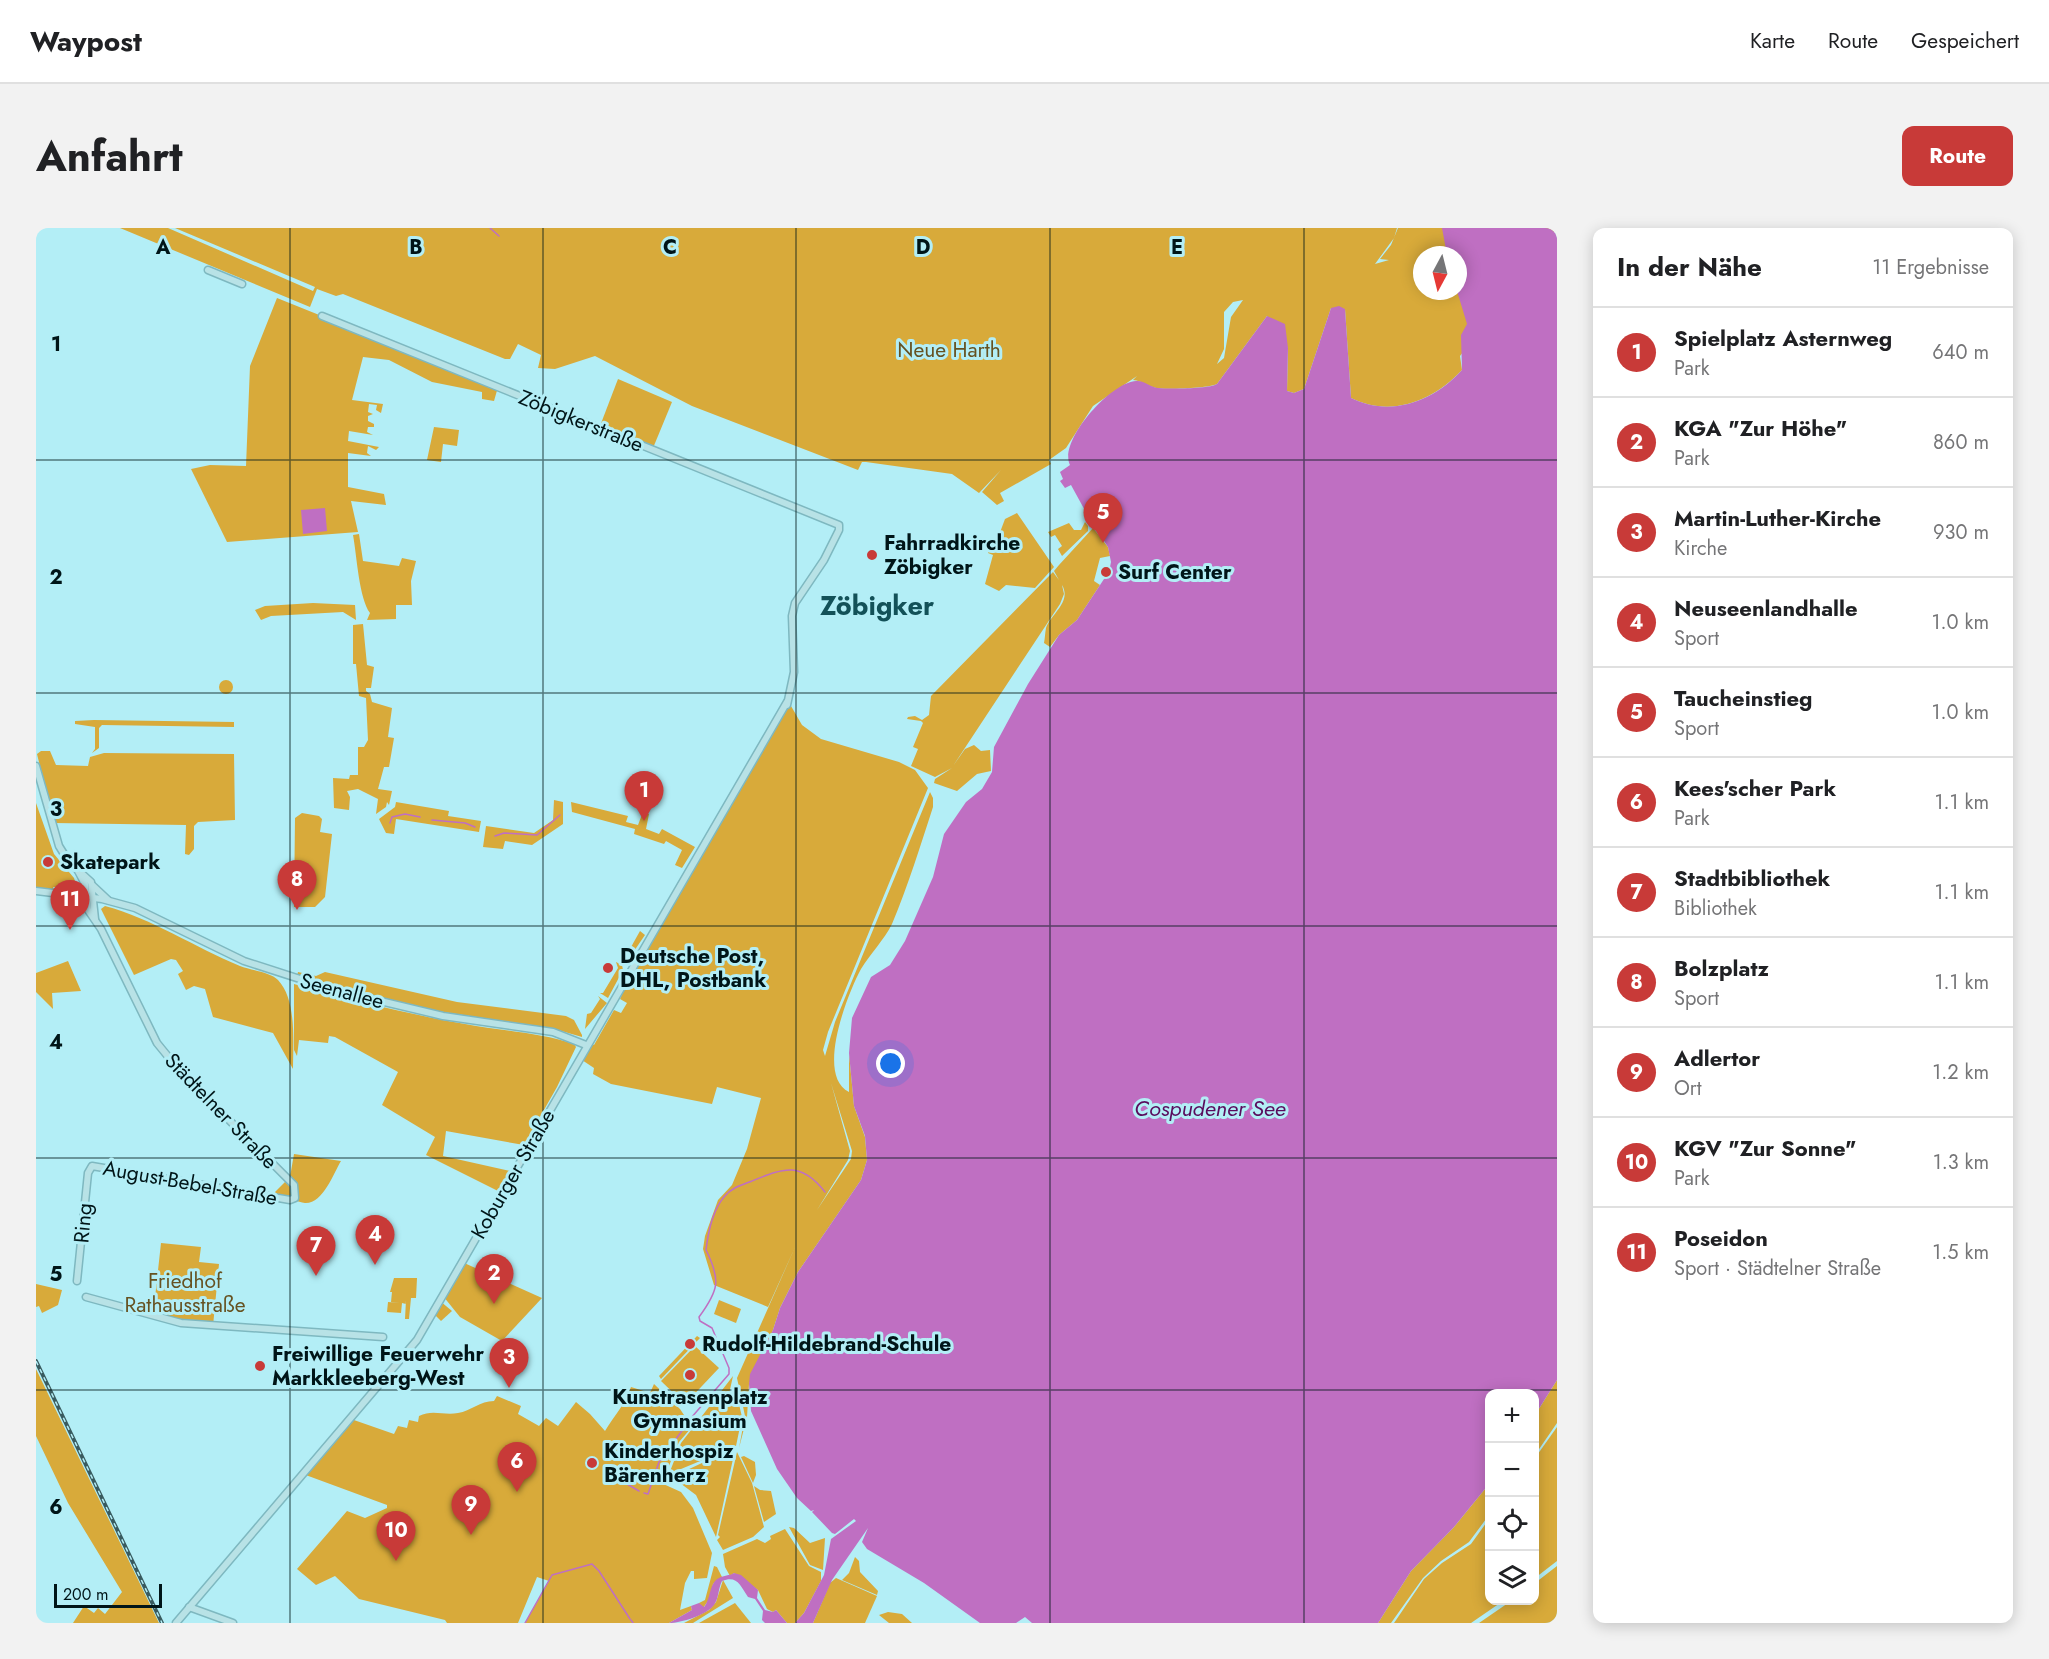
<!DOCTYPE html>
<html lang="de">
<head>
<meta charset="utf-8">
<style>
  :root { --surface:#fff; --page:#f2f2f2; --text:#202124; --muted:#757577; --line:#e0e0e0; --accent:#c83a38 }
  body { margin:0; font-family:Jost,sans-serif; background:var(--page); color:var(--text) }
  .controls { position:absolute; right:18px; bottom:18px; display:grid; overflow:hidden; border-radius:12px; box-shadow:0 3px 15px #0003 }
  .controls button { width:54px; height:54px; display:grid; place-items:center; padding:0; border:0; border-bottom:2px solid var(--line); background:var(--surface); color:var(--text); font:30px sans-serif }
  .compass { position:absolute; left:1377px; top:18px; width:54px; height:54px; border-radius:50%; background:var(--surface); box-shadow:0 3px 15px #0003; rotate:187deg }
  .scale { position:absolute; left:18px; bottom:15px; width:108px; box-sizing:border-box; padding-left:6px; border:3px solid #001518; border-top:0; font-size:16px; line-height:21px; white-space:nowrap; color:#001518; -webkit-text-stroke:4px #b3eef6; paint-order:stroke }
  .you { position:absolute; left:855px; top:836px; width:21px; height:21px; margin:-15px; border:4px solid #fff; border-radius:50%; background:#1a73e8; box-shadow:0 0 0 9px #1a73e833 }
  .badge { display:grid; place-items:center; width:39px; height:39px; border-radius:50%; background:var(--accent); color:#fff; font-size:20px; font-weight:700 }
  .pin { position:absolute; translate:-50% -50px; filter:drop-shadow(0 2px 3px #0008) }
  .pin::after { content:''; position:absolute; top:32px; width:21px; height:18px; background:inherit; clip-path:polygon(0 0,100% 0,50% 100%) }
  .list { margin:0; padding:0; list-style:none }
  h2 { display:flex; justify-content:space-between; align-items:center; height:78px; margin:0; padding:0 24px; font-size:26px }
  h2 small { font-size:20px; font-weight:400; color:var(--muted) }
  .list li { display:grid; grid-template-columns:39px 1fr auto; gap:18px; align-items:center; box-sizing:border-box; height:90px; padding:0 24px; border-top:2px solid var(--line) }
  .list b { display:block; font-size:22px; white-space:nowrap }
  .list p { margin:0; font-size:20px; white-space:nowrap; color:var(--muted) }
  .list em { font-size:20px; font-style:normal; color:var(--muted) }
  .icon { flex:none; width:33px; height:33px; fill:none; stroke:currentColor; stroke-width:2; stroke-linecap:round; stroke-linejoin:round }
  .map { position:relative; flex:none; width:1521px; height:1395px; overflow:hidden; border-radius:12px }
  header { display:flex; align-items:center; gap:36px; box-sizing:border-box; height:84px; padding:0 30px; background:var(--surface); border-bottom:2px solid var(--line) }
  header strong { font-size:28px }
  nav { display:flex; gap:33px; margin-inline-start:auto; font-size:21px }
  .intro { display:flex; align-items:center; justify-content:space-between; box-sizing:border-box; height:144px; padding:0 36px }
  h1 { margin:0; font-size:42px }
  .button { padding:15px 27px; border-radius:12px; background:var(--accent); color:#fff; font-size:21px; font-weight:700 }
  main { display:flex; gap:36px; padding:0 36px }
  aside { flex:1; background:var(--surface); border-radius:12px; box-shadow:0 3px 15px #0003 }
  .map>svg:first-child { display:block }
  .green { fill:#d8aa3a; fill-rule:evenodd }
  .water { fill:#bf6fc2 }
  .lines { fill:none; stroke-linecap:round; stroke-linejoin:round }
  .stream { stroke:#bf6fc2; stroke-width:1.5 }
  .secondary-casing { stroke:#7eb8c0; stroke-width:9 }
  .secondary { stroke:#b8e2e6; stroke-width:6 }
  .rail-casing { stroke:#395b5f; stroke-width:4 }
  .rail { stroke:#b3eef6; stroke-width:1.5; stroke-dasharray:4.5; stroke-linecap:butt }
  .grid { fill:none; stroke:#001518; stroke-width:1.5; stroke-opacity:0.55 }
  .poi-dot { fill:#c83a38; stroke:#b3eef6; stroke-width:2 }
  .labels { text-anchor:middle; stroke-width:6; stroke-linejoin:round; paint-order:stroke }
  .park-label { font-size:21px; fill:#665221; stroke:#b3eef6 }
  .street-label { font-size:21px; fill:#001518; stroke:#b3eef6 }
  .poi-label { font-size:21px; font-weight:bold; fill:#001518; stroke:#b3eef6; text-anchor:start }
  .water-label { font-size:22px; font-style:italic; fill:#590c5d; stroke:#b3eef6 }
  .district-label { font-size:27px; font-weight:bold; fill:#135158; stroke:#b3eef6 }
  .grid-label { font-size:20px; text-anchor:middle; font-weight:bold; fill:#001518; stroke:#b3eef6; stroke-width:6; stroke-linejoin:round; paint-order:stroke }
</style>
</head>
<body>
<header>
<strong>Waypost</strong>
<nav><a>Karte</a><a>Route</a><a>Gespeichert</a></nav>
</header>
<div class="intro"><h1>Anfahrt</h1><a class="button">Route</a></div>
<main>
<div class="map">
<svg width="1521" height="1395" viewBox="0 0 1521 1395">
  <rect width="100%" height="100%" fill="#b3eef6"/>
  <g class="green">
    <path d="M84,0H132L277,63L279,59L139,0H1361L1358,10L1339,36L1353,32L1344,31L1355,17L1362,0H1521L1424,128L1426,142C1397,173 1355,190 1315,170L1309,81L1295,80L1268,161L1258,165L1251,163L1252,120L1231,88L1181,156C1174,160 1129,162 1120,160C1111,158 1107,153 1097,152L1101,148L1057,178L1030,220L1013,232L1015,236L964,265L968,273L961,277L946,264L965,242L943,265L916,246L830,234H826L822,242L656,178L559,128L519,141L502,140L505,127L482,116L474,131H469L307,66L300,68L281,61L274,79ZM1386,27H1422V63H1386ZM1207,72L1195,89L1188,130L1181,136L1188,121V84L1197,74Z"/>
    <polygon points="241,70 462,159 458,173 446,171 446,164 396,154 353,132 327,129 316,172 347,176 345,185 340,182 341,177 333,176 332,184 337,186 332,188 332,193 338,196 338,199 332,199 331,204 337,207 313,203 312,213 343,219 340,222 332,218 331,225 335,228 312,225 312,259 348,266 350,277 315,273 322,304 191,314 155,241 174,237 210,238 214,138"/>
    <polygon points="582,151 636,174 617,220 564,198"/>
    <polygon points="398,199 423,202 421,218 407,216 405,234 391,232"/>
    <polygon points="981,285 1018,339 999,360 970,357 963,363 949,356 957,327 952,325 961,307 963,307 969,291"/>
    <polygon points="1049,294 1052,298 1052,303 1026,328 1022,321 1026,318 1019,307 1015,309 1012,304 1033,295 1038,302 1045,302"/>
    <path d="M1057,300L1072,319L1074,328L1064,330L1058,353L1064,357L1041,392L1023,407L1014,419L1008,415C1009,410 1009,405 1010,400C1015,386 1036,374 1026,357L1028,366L1024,376L917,538L929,521L938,517L945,523L954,522L955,543L941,546L921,563L898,555L899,551L916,540L899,549L875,538L882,521L877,519L887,495L885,493L871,491L872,489L879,488L886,492L893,487L895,468L1017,344L1023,352L1018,343L1023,337Z"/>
    <path d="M323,306L327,333L363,338L366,330L380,333L375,353L376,377H360V391L331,392L334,385C323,370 321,329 317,307Z"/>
    <polygon points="277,375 319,377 320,392 307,384 235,388 225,392 219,382 229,378"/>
    <polygon points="327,396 331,437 338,439 335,460 330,460 330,463 334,466 336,474 356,480 352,509 358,510 353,539 348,539 342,561 356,563 353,577 351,574 350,579 340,586 342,571 322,561 311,563 314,569 313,582 298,580 297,550 313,551 314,547 322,547 322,519 328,519 332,512 330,470 323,468 320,436 317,436 317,397"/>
    <circle cx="190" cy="459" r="7"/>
    <path d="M752,478H755L766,497L785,511L863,534L879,542L892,560L792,804L787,822L789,828L799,794L894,564L897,570V579C884,619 872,658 856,696C848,712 834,726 825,741C812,765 779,847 813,864V825L818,878L829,909L831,932L825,952L762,1044L744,1080L737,1102L713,1156L711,1189L703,1220L709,1188L701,1150L760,1017L732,1079L678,1057L667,1021L669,1008L682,972L696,957L711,921L725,870L681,859L676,876L575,856L557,846L558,840L543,830L551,815L558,817L578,782L585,785L591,775L584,771L591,755ZM795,855L816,923L815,931L781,982L812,932L814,923Z"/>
    <polygon points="58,492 198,494 198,499 66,497 63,500 63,520 56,525 59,521 59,499 39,496 39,493"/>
    <polygon points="5,523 14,523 20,537 52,538 54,529 68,525 198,526 199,592 162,594 158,598 158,621 153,627 149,626 150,597 18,595 1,526"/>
    <polygon points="518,572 527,574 527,596 496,617 469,613 467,621 447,619 450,598 498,605 517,592"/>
    <polygon points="360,574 413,583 412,588 445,593 443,604 360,591 358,606 350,605 343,591 359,579"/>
    <polygon points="535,574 592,588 590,594 602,597 607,584 613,586 610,601 623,606 626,601 659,619 646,640 639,637 646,622 630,613 628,616 598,606 599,601 536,584"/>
    <polygon points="0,575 18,626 38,650 42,663 21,662 21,659 17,659 18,662 0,661"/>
    <polygon points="266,585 283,588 286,591 284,604 296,606 289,669 279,679 258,679 259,590"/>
    <path d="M69,678C117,691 158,719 204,738C214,742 234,744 242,752C261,772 257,815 257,841L237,805L177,789L169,761L158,758L150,762L142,746L147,743L140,732L135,731L98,747L65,681Z"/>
    <polygon points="604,703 609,707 596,726 590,728"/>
    <polygon points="32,733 45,763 16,765 17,781 0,764 0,745"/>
    <polygon points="580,734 586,737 587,742 572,770 564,765 567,765 582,740"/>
    <polygon points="262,744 280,748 289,744 421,774 530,788 538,792 546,807 546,809 515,800 393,782 261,748"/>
    <path d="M258,756C315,772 371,786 429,796C465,803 503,804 538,816L540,819L521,859L488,917L410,903L407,928L474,943L462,963L390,927L399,909L346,877L362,844L299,809L293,808L292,815L263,812L261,828L258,822Z"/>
    <polygon points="562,768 571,775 549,801 551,786 555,785 564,771"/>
    <path d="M258,926L305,933C297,946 287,976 269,975C263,974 245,968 236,967L254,949Z"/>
    <polygon points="125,1015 165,1019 163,1034 183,1036 177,1098 117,1088"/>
    <polygon points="426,1034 506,1070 466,1113 424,1089 407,1068"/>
    <polygon points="358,1050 381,1050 380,1070 375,1070 373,1091 369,1091 370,1072 370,1076 366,1075 365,1085 351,1084 352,1074 364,1075 355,1074 356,1064 354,1064"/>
    <polygon points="0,1056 26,1062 22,1077 6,1085 3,1078 0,1079"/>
    <polygon points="683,1072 705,1081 700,1095 678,1086"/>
    <polygon points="404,1073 416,1083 405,1093 397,1085"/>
    <polygon points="661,1108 664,1110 625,1151 623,1148"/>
    <polygon points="659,1118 683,1140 649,1176 625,1153"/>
    <polygon points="0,1141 123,1395 37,1395 48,1378 58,1385 62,1380 69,1386 86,1364 32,1275 0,1208"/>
    <polygon points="697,1148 693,1166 702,1172 706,1189 700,1218 683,1217 681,1226 633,1246 645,1215"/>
    <polygon points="1521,1152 1521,1195 1499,1227 1499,1187"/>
    <path d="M618,1156L644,1181L656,1199L643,1214L627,1252L613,1247L612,1249L645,1264L657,1280L676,1325L671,1350L658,1351V1343H655L649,1355L644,1382L655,1378L656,1382L633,1395H489L513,1353L501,1349L482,1395H411L409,1392L323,1371L299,1348L280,1357L261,1341L311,1283L329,1290L351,1280V1277L267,1246L315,1191L358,1206L362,1198L371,1200L373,1192L382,1194L383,1188C397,1181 408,1188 422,1185C435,1183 444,1173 458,1173L461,1168L485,1178L482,1186L503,1198L510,1190L522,1198L540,1174L554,1186L569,1203C578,1188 590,1175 595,1159L614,1165Z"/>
    <polygon points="1521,1199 1521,1333 1499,1350 1499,1230"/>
    <polygon points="701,1224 716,1255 728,1299 717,1309 687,1322 681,1312 684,1309 682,1307"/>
    <polygon points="681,1228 697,1231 680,1309 660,1267 636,1249"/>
    <polygon points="708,1228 719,1234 720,1247 717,1255 705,1229"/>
    <polygon points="1453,1256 1453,1287 1433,1314 1405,1333 1387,1350 1355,1395 1342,1395 1375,1343 1418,1299"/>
    <polygon points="718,1258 724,1262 735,1263 740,1286 728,1294"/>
    <polygon points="1453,1291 1454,1372 1467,1373 1435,1395 1358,1395 1388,1351 1406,1335 1435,1316"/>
    <polygon points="753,1299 758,1300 774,1315 789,1310 787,1342 774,1337"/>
    <polygon points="749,1301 773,1338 785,1344 785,1353 768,1385 759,1395 751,1395 740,1382 737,1384 731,1381 722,1362 698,1345 694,1348 689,1339 687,1326 721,1311 729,1315 735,1311 734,1308"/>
    <polygon points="819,1329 823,1333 824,1344 842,1363 841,1367 806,1352 813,1345"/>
    <polygon points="678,1338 681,1339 686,1349 677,1356 675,1369 667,1380 664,1379 663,1375 669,1372"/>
    <polygon points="1521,1338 1521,1395 1443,1395 1475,1373 1498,1372 1499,1355"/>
    <polygon points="800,1350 841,1368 829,1395 777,1395 794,1355"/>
    <polygon points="687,1352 697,1370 657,1395 648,1395 673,1382 680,1374"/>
    <polygon points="699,1375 715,1395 663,1395"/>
    <polygon points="852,1384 866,1386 876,1395 853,1395 843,1387"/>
  </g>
  <g class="water">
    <path d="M1406,0H1521V1152L1499,1187L1498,1166H1454L1453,1256L1418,1299L1375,1343L1342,1395H996L989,1389L980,1395H944L888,1355L831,1321L826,1314L832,1300L796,1352L777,1395H759L768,1385L788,1347L795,1311L820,1293L818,1291L799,1306L796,1305L776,1284L778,1282L775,1283L761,1270L741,1241L715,1183L713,1156L714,1146L737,1102L744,1080L762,1044L825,952L831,932L829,908L818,878L813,825L816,790L835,749L854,737L869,713L897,649L908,606L930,574L946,561L956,544L958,519L992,456L1023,407L1041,392L1068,351L1072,349L1075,334L1072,319L1064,307L1073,298L1058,283L1052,288L1035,257L1029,260L1024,253L1027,251L1024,244L1034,237C1022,213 1075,154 1100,153C1108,152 1114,159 1122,160C1133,161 1173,161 1181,156L1231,88L1249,96L1252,120L1251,163L1258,165L1268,161L1295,80L1303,78L1309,81L1315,170C1355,190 1398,173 1426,142L1425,107L1431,96L1421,63L1422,27H1411Z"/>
    <polygon points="289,280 291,303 267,306 265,282"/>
    <path d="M698,1345L705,1347L722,1362L721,1370L729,1382L737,1384L740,1382L751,1395H729L726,1392L727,1383L719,1371L712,1369C704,1357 701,1347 686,1353C682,1361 683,1370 678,1377C671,1387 645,1395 633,1395L656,1382L655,1378L663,1375L668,1379C675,1371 673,1355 683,1350C688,1347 693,1348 698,1345Z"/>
  </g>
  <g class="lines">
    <g class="stream">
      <polyline points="454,0 463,8"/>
      <polyline points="396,592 429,595 439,599"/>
      <polyline points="354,595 356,589 369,586 384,589"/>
      <polyline points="459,608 468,605 501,607 524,587"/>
      <path d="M655,1190L693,1146V1140L676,1100L664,1093L663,1089C683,1062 685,1052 670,1022C672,1005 677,982 688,969C695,960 705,957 716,953C748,940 765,933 789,964"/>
      <polyline points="591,1256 603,1263"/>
      <polyline points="608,1265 612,1266 623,1234 651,1196"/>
      <polyline points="595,1392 597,1395"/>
      <polyline points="489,1395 516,1347 556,1336 563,1343 594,1391"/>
    </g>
    <defs>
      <g id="secondary">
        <polyline points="172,42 206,56"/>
        <polyline points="286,88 803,297 803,302 788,332 759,375 756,388 758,444 751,477"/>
        <polyline points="0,538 23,618 33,634 55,654 59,691"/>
        <polyline points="56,657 72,672"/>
        <polyline points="0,663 66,671 99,680 208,733 298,762 407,788 517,804 550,817"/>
        <polyline points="41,1053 52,945 56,938 254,972 259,970 258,957 143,842 121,815 65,701 52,682 49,656 41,641"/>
        <polyline points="50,1069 145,1095 347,1109"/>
        <polyline points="153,1379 197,1395"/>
        <polyline points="140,1395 381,1112 751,474"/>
      </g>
    </defs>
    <use href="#secondary" class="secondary-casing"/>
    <use href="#secondary" class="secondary"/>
    <defs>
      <polyline id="rail" points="0,1133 126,1395"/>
    </defs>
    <use href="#rail" class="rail-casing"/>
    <use href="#rail" class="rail"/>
  </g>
  <path class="grid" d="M254,0V1395M507,0V1395M760,0V1395M1014,0V1395M1268,0V1395M0,232H1521M0,465H1521M0,698H1521M0,930H1521M0,1162H1521"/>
  <g class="poi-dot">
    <circle cx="836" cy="327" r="6"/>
    <circle cx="1070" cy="344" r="6"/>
    <circle cx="12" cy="634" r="6"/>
    <circle cx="572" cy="740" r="6"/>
    <circle cx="654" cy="1116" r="6"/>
    <circle cx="224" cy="1138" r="6"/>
    <circle cx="654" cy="1147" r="6"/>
    <circle cx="556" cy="1235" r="6"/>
  </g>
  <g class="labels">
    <g class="park-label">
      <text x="913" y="129">Neue Harth</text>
      <text x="149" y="1060">Friedhof<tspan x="149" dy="24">Rathausstraße</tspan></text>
    </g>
    <g class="street-label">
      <text transform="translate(545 193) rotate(22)" y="7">Zöbigkerstraße</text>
      <text transform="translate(306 763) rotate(15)" y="7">Seenallee</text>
      <text transform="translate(185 883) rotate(46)" y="7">Städtelner Straße</text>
      <text transform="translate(477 946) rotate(-60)" y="7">Koburger Straße</text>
      <text transform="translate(154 955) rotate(10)" y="7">August-Bebel-Straße</text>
      <text transform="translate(47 995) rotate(-85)" y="7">Ring</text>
    </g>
    <g class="poi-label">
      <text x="848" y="322">Fahrradkirche<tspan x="848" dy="24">Zöbigker</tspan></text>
      <text x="1082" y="351">Surf Center</text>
      <text x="24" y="641">Skatepark</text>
      <text x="584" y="735">Deutsche Post,<tspan x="584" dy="24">DHL, Postbank</tspan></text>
      <text x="666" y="1123">Rudolf-Hildebrand-Schule</text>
      <text x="236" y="1133">Freiwillige Feuerwehr<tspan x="236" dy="24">Markkleeberg-West</tspan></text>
      <text x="654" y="1176" text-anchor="middle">Kunstrasenplatz<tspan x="654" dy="24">Gymnasium</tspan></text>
      <text x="568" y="1230">Kinderhospiz<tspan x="568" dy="24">Bärenherz</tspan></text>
    </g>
    <g class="water-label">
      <text x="1174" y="888">Cospudener See</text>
    </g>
    <g class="district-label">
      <text x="841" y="387">Zöbigker</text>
    </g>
  </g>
  <g class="grid-label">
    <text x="127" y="26">A</text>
    <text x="380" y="26">B</text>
    <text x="634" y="26">C</text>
    <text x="887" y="26">D</text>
    <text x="1141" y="26">E</text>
    <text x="20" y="123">1</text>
    <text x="20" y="356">2</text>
    <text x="20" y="588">3</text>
    <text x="20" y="821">4</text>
    <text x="20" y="1053">5</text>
    <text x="20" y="1286">6</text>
  </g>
</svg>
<div class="controls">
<button>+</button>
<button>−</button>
<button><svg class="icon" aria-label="locate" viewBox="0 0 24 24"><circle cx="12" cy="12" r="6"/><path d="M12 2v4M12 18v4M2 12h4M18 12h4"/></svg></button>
<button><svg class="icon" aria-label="layers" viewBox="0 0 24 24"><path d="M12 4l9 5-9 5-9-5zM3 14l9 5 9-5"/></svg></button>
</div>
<svg class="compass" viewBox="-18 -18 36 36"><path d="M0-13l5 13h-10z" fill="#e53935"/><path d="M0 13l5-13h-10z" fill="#757577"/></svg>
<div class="scale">200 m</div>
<div class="you"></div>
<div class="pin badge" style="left:608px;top:593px">1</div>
<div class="pin badge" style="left:458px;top:1076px">2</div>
<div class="pin badge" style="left:473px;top:1160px">3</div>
<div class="pin badge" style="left:339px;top:1037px">4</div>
<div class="pin badge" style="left:1067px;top:315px">5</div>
<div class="pin badge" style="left:481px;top:1264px">6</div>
<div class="pin badge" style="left:280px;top:1048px">7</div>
<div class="pin badge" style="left:261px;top:682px">8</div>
<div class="pin badge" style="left:435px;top:1307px">9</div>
<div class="pin badge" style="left:360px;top:1333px">10</div>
<div class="pin badge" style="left:34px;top:702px">11</div>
</div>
<aside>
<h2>In der Nähe<small>11 Ergebnisse</small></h2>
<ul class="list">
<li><span class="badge">1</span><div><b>Spielplatz Asternweg</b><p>Park</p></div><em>640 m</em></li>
<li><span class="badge">2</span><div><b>KGA &quot;Zur Höhe&quot;</b><p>Park</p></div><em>860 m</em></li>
<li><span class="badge">3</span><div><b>Martin-Luther-Kirche</b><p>Kirche</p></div><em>930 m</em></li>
<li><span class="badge">4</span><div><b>Neuseenlandhalle</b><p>Sport</p></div><em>1.0 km</em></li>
<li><span class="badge">5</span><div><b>Taucheinstieg</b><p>Sport</p></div><em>1.0 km</em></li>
<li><span class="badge">6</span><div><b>Kees'scher Park</b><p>Park</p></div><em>1.1 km</em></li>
<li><span class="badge">7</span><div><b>Stadtbibliothek</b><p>Bibliothek</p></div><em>1.1 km</em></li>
<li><span class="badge">8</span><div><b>Bolzplatz</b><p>Sport</p></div><em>1.1 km</em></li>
<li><span class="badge">9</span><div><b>Adlertor</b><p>Ort</p></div><em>1.2 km</em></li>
<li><span class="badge">10</span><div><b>KGV &quot;Zur Sonne&quot;</b><p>Park</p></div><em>1.3 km</em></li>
<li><span class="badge">11</span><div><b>Poseidon</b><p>Sport · Städtelner Straße</p></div><em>1.5 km</em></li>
</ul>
</aside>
</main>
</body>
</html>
